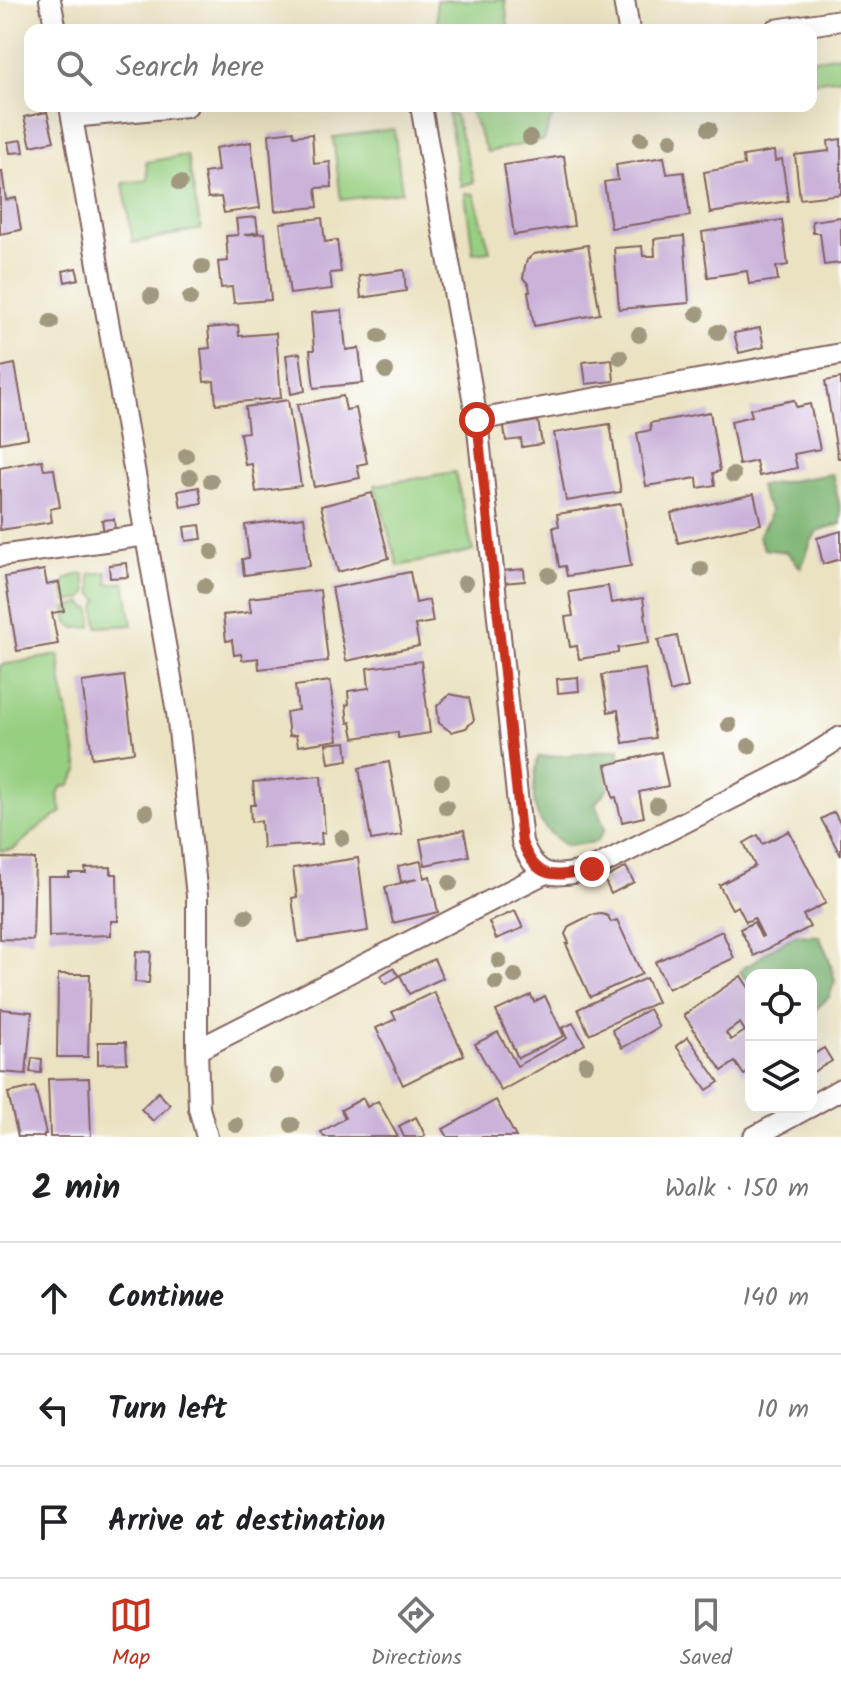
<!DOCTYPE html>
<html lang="en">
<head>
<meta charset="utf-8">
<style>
  :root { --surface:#fff; --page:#f6f6f6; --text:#202124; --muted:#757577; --line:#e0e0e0; --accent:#c8321e }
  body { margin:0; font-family:Kalam,sans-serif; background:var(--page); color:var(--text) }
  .controls { position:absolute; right:24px; bottom:24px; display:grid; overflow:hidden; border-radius:16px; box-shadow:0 8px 32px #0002 }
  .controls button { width:72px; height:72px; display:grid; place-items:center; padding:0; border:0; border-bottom:2px solid var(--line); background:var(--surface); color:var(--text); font:40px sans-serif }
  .stop { position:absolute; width:24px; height:24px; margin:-18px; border:6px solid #c8321e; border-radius:50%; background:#fff }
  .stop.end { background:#c8321e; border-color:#fff; box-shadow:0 2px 8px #0008 }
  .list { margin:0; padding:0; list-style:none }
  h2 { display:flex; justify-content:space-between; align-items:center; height:104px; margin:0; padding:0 32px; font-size:34px }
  h2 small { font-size:26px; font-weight:400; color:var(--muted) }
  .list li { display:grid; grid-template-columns:52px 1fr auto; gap:24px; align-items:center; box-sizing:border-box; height:112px; padding:0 32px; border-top:2px solid var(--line) }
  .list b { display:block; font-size:30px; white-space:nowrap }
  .list em { font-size:26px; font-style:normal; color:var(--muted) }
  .icon { flex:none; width:44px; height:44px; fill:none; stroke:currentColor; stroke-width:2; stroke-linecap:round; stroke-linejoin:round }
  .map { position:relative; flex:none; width:841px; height:1137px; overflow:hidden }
  .search { position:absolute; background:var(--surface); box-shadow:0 8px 32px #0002; left:24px; right:24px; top:24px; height:88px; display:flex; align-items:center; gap:20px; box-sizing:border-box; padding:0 28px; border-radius:16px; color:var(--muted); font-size:30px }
  .sheet { height:440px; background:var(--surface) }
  nav { display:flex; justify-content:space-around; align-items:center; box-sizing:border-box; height:112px; border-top:2px solid var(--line); background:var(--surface); font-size:22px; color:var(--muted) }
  nav a { display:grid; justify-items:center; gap:4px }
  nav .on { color:var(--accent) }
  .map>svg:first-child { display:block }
  .green { fill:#97cf81; stroke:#707756; stroke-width:2 }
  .forest { fill:#79b26f; stroke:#62684d; stroke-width:2 }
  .building { fill:#cab2d9; fill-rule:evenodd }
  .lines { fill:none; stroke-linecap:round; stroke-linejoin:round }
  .street-casing { stroke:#826360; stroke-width:24 }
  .street { stroke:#fff; stroke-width:20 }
  .tree { fill:#a1997f }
  .route { stroke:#c8321e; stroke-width:10 }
</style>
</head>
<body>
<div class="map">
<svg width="841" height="1137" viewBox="0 0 841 1137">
  <rect width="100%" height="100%" fill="#fff"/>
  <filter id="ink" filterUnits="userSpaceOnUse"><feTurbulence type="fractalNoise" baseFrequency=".0125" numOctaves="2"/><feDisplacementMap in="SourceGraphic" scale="16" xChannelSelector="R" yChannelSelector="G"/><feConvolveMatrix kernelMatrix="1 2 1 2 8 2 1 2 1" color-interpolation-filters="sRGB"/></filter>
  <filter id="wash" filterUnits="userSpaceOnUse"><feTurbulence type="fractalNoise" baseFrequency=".006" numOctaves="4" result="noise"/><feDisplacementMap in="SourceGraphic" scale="32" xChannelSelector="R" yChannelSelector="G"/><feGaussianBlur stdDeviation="1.8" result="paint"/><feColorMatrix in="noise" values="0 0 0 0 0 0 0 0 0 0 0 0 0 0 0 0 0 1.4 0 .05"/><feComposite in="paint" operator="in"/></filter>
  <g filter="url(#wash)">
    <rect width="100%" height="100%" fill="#eae2c1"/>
    <g class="green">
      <polygon points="436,0 505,0 508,27 485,30 438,30"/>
      <polygon points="841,55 841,78 811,82 811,60"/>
      <polygon points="468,106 556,106 544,140 487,152"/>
      <polygon points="448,112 455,116 457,121 474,182 461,186"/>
      <polygon points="394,129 402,192 341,200 333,137"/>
      <polygon points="187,155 201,229 133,243 123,183 148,180 146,162"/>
      <polygon points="465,193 474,194 490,251 473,253"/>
      <polygon points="455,472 473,551 398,566 375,485"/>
      <polygon points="107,572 108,584 125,582 132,625 98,627 95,609 99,600 92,593 90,574"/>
      <path d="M84,574L87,593L83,599L66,602C61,580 62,577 84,574Z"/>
      <polygon points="83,603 85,607 91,609 92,627 74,628 68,623 66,608"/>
      <polygon points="59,655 63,691 79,769 69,786 61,787 58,796 62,812 39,827 14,849 0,851 0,665"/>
    </g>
    <g class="forest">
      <polygon points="832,474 841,511 841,524 817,531 811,542 801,568 787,552 764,549 758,536 768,520 770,510 764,500 759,486"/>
      <path d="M619,749V759L604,763L608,788L595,804L605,829L596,842L566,846C528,820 531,799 538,757L573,755Z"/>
      <polygon points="795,935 819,936 828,956 835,981 829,997 816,1009 811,1026 811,975 751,975 751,985 740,972 744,967 751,964 768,951"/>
    </g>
    <g id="blocks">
      <g class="building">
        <polygon points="47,112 54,141 31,146 24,117"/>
        <polygon points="293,131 294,136 312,134 314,164 330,162 332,187 316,188 318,207 275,211 269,134"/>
        <polygon points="841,139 841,194 800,199 795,155 829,151 828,141"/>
        <polygon points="22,140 24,152 10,153 8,142"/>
        <polygon points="251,142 260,208 224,213 221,197 208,198 204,173 218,171 215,148"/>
        <polygon points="774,151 775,161 782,159 788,201 710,213 704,172 744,165 743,156"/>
        <polygon points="564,156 574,226 514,235 504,165"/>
        <polygon points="664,157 667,174 684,172 690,216 611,228 604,182 618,180 616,165"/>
        <polygon points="2,171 6,200 16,198 21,230 0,234 0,172"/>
        <polygon points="256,217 258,232 244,235 265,233 271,300 234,303 232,287 221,288 218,262 228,261 226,236 238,235 236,219"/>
        <polygon points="841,217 841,263 824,265 820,233 813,233 812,221"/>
        <polygon points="322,218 325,242 337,240 341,272 330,273 332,289 290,294 280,223"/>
        <polygon points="782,220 788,265 776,267 778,280 749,284 747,271 708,277 702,232"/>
        <polygon points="684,236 689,303 619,309 614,248 642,246 643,256 655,256 654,239"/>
        <polygon points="588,245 600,314 534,326 528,292 530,292 529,285 523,278 525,266 527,260 534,254"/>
        <polygon points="76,268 79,279 65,282 63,271"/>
        <polygon points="404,270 406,291 361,298 359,276"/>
        <polygon points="342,310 346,350 359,348 363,383 314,388 310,350 314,350 311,313"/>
        <polygon points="238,325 239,336 276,333 281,398 216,404 214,381 204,382 201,349 210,348 208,328"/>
        <polygon points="760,328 764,347 739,353 734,333"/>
        <polygon points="300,353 305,391 291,394 286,355"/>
        <polygon points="612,359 614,381 586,384 583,362"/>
        <polygon points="15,364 28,438 0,443 0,367"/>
        <polygon points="841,378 841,458 838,458 825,381"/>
        <polygon points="343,396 346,410 356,408 367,463 357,465 360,478 314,487 297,405"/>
        <polygon points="288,400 301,486 256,492 252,464 245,465 240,433 248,432 245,407"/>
        <polygon points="794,400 796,407 810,404 820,449 794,454 797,468 759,476 756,461 739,465 731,421 752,416 750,409"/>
        <polygon points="710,412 720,471 713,473 715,485 698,488 697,478 646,486 637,433 651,430 650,423"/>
        <polygon points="538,421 542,444 522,447 521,439 506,441 504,427"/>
        <polygon points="610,424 621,492 566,501 554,433"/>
        <polygon points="42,460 44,470 54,469 60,507 50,509 52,522 0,530 0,468"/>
        <polygon points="199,487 202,503 181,507 178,491"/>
        <polygon points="372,493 389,558 338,572 321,506"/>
        <polygon points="754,494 761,524 678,543 671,513"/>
        <polygon points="621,504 631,566 567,576 565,566 559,567 553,527 559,526 557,514"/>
        <polygon points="304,517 310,566 244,575 242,559 249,558 245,525"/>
        <polygon points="114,519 115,531 104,533 102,520"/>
        <polygon points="200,525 202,539 186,541 184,527"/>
        <polygon points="841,531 841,559 823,564 817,538"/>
        <polygon points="126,563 128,577 110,578 109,565"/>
        <polygon points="524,569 525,581 503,583 502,571"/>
        <polygon points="44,570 47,585 59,582 64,611 52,613 58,644 17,651 5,577"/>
        <polygon points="410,572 416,603 429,600 433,622 415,625 419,646 346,661 332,588"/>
        <polygon points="608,586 611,603 643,598 649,643 618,648 618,653 579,659 577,646 570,647 565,617 573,616 569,592"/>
        <polygon points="320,590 328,661 259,669 258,658 242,660 241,654 234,655 232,640 226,641 223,615 251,612 249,598"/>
        <polygon points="677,636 688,687 670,692 658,640"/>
        <polygon points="421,661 430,733 398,738 398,732 354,738 351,722 348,723 346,705 349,704 348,691 369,688 367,668"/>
        <polygon points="645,669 655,738 623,743 618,710 608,712 602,675"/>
        <polygon points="124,676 134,752 92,758 82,682"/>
        <polygon points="578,677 579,691 558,693 557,679"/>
        <polygon points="330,681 338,740 298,746 296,735 289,736 286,712 298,710 295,686"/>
        <polygon points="450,694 469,698 474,720 466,728 451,732 439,723 437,706"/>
        <polygon points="346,742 348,760 329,763 326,744"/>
        <polygon points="661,752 668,786 639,792 644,817 622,822 616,797 613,798 606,765"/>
        <polygon points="389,762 402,835 371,840 359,768"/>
        <polygon points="321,776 325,833 321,833 322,844 263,848 261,821 251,822 250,805 255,805 253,782"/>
        <polygon points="834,812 840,823 841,822 841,856 821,819"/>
        <polygon points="464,830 469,856 425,865 420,839"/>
        <polygon points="789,831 826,903 803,915 810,927 754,956 740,929 754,922 761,937 763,936 754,918 746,922 738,906 732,909 719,885 755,866 744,843 758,835 763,844"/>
        <polygon points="0,858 35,859 33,940 0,939"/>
        <polygon points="358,858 368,931 298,942 292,898 297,897 293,868"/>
        <polygon points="421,861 424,878 430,876 438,912 393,923 385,887 417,879 401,882 398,866"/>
        <polygon points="111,867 111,874 117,874 118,921 111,921 111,935 49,937 48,877 69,877 69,873 86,873 85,868"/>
        <polygon points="626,867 634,882 611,894 604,879"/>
        <polygon points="515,911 523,928 496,939 489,922"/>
        <polygon points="602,914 608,916 611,922 617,920 642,974 590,997 566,944 569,943 565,934 569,926 591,915"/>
        <polygon points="722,931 734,958 668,989 655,962"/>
        <polygon points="136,951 151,952 149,983 135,982"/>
        <polygon points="434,959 443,978 409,994 400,975"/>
        <polygon points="393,968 399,976 386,984 380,976"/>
        <polygon points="58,974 90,974 88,1057 57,1057"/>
        <path d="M741,976L751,991V1070L744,1075L735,1062L722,1071L684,1015ZM740,1023L745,1031L731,1040L726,1033Z"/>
        <polygon points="646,978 657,1002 589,1034 578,1009"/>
        <polygon points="434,992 464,1055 403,1085 376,1028 396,1019 392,1012"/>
        <polygon points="531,995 534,1002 545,996 564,1036 518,1058 496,1011"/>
        <polygon points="0,1009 32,1012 26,1074 0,1072"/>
        <polygon points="649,1009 659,1027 622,1048 612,1030"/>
        <polygon points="573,1023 585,1044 501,1091 475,1044 498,1032 517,1066 567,1038 562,1028"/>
        <polygon points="688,1037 719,1082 707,1090 676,1046"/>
        <polygon points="98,1042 126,1042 127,1063 98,1064"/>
        <polygon points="824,1048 832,1061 811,1073 811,1056"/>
        <polygon points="32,1058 42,1059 41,1073 30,1072"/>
        <polygon points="89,1078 91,1137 50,1137 48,1079"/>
        <polygon points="35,1087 46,1134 44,1134 44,1137 18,1137 8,1093"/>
        <polygon points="158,1092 170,1105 153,1121 141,1109"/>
        <polygon points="363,1098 367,1107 378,1101 398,1137 324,1137 321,1132 345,1118 341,1110"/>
        <polygon points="496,1100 516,1137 448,1137 443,1129"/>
        <polygon points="416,1117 425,1135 422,1137 404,1137 399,1126"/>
      </g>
    </g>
  </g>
  <g filter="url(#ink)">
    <use href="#blocks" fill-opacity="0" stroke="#826360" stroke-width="2"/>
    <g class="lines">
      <defs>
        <g id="street">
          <polyline points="50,0 56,30"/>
          <polyline points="624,0 629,30"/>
          <polyline points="775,30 841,20"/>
          <polyline points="70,106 177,712 197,896 197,1050 199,1108 207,1137"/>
          <path d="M421,106L477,420L522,842C537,882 556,877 592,869L792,768L841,737"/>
          <polyline points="72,117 187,106"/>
          <polyline points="477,420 841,354"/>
          <polyline points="0,556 146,535"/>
          <polyline points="197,1050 545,873"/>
          <polyline points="811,1106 841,1089"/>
          <polyline points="754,1137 809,1107"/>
        </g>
      </defs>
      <use href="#street" class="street-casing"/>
      <use href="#street" class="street"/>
    </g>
    <g class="tree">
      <circle cx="709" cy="129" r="8"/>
      <circle cx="530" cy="138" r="8"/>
      <circle cx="641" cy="139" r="8"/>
      <circle cx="671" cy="140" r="8"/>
      <circle cx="180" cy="183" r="8"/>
      <circle cx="202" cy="267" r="8"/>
      <circle cx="151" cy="296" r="8"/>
      <circle cx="190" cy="298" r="8"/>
      <circle cx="697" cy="314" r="8"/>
      <circle cx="51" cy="322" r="8"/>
      <circle cx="718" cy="332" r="8"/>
      <circle cx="639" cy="335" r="8"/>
      <circle cx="379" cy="336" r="8"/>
      <circle cx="620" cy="357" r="8"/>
      <circle cx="386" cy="371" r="8"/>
      <circle cx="186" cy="456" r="8"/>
      <circle cx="733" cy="475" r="8"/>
      <circle cx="190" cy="477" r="8"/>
      <circle cx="211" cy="481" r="8"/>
      <circle cx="212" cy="552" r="8"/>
      <circle cx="701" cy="569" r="8"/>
      <circle cx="549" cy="575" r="8"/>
      <circle cx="465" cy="583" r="8"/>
      <circle cx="205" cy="586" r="8"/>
      <circle cx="729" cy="725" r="8"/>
      <circle cx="749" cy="746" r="8"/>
      <circle cx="442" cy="781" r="8"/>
      <circle cx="657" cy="805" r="8"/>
      <circle cx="446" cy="807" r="8"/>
      <circle cx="146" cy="812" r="8"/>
      <circle cx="342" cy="838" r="8"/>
      <circle cx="450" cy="883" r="8"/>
      <circle cx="246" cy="916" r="8"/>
      <circle cx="499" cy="961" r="8"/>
      <circle cx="515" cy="976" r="8"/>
      <circle cx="496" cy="983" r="8"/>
      <circle cx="586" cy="1064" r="8"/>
      <circle cx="276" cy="1076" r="8"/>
      <circle cx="236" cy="1125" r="8"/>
      <circle cx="292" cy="1125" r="8"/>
    </g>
  </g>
  <g class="lines" filter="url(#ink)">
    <path class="route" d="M477,420L522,842C537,882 555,877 592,869"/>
  </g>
</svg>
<div class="controls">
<button><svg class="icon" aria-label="locate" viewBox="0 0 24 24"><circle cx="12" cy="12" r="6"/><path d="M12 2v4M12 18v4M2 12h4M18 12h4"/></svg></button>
<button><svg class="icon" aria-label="layers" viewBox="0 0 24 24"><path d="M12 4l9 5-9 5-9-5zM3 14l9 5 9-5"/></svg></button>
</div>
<div class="stop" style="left:477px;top:420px"></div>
<div class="stop end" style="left:592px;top:869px"></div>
<div class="search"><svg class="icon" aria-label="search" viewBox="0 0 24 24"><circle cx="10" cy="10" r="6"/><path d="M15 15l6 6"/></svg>Search here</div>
</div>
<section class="sheet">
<h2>2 min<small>Walk · 150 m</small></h2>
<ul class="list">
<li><svg class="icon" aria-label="ahead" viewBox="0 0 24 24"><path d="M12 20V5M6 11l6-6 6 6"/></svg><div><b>Continue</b></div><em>140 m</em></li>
<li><svg class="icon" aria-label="left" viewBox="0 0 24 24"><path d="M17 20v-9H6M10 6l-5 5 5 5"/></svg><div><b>Turn left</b></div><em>10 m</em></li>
<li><svg class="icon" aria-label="arrive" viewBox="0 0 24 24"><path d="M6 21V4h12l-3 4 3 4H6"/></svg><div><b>Arrive at destination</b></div></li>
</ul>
</section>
<nav>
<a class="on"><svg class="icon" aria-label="map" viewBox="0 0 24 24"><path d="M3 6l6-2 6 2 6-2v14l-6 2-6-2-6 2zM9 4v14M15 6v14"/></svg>Map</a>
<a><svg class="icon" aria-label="directions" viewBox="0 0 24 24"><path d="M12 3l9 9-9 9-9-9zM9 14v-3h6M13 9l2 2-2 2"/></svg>Directions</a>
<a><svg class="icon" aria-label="saved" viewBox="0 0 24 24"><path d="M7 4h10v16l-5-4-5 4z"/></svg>Saved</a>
</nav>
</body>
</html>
